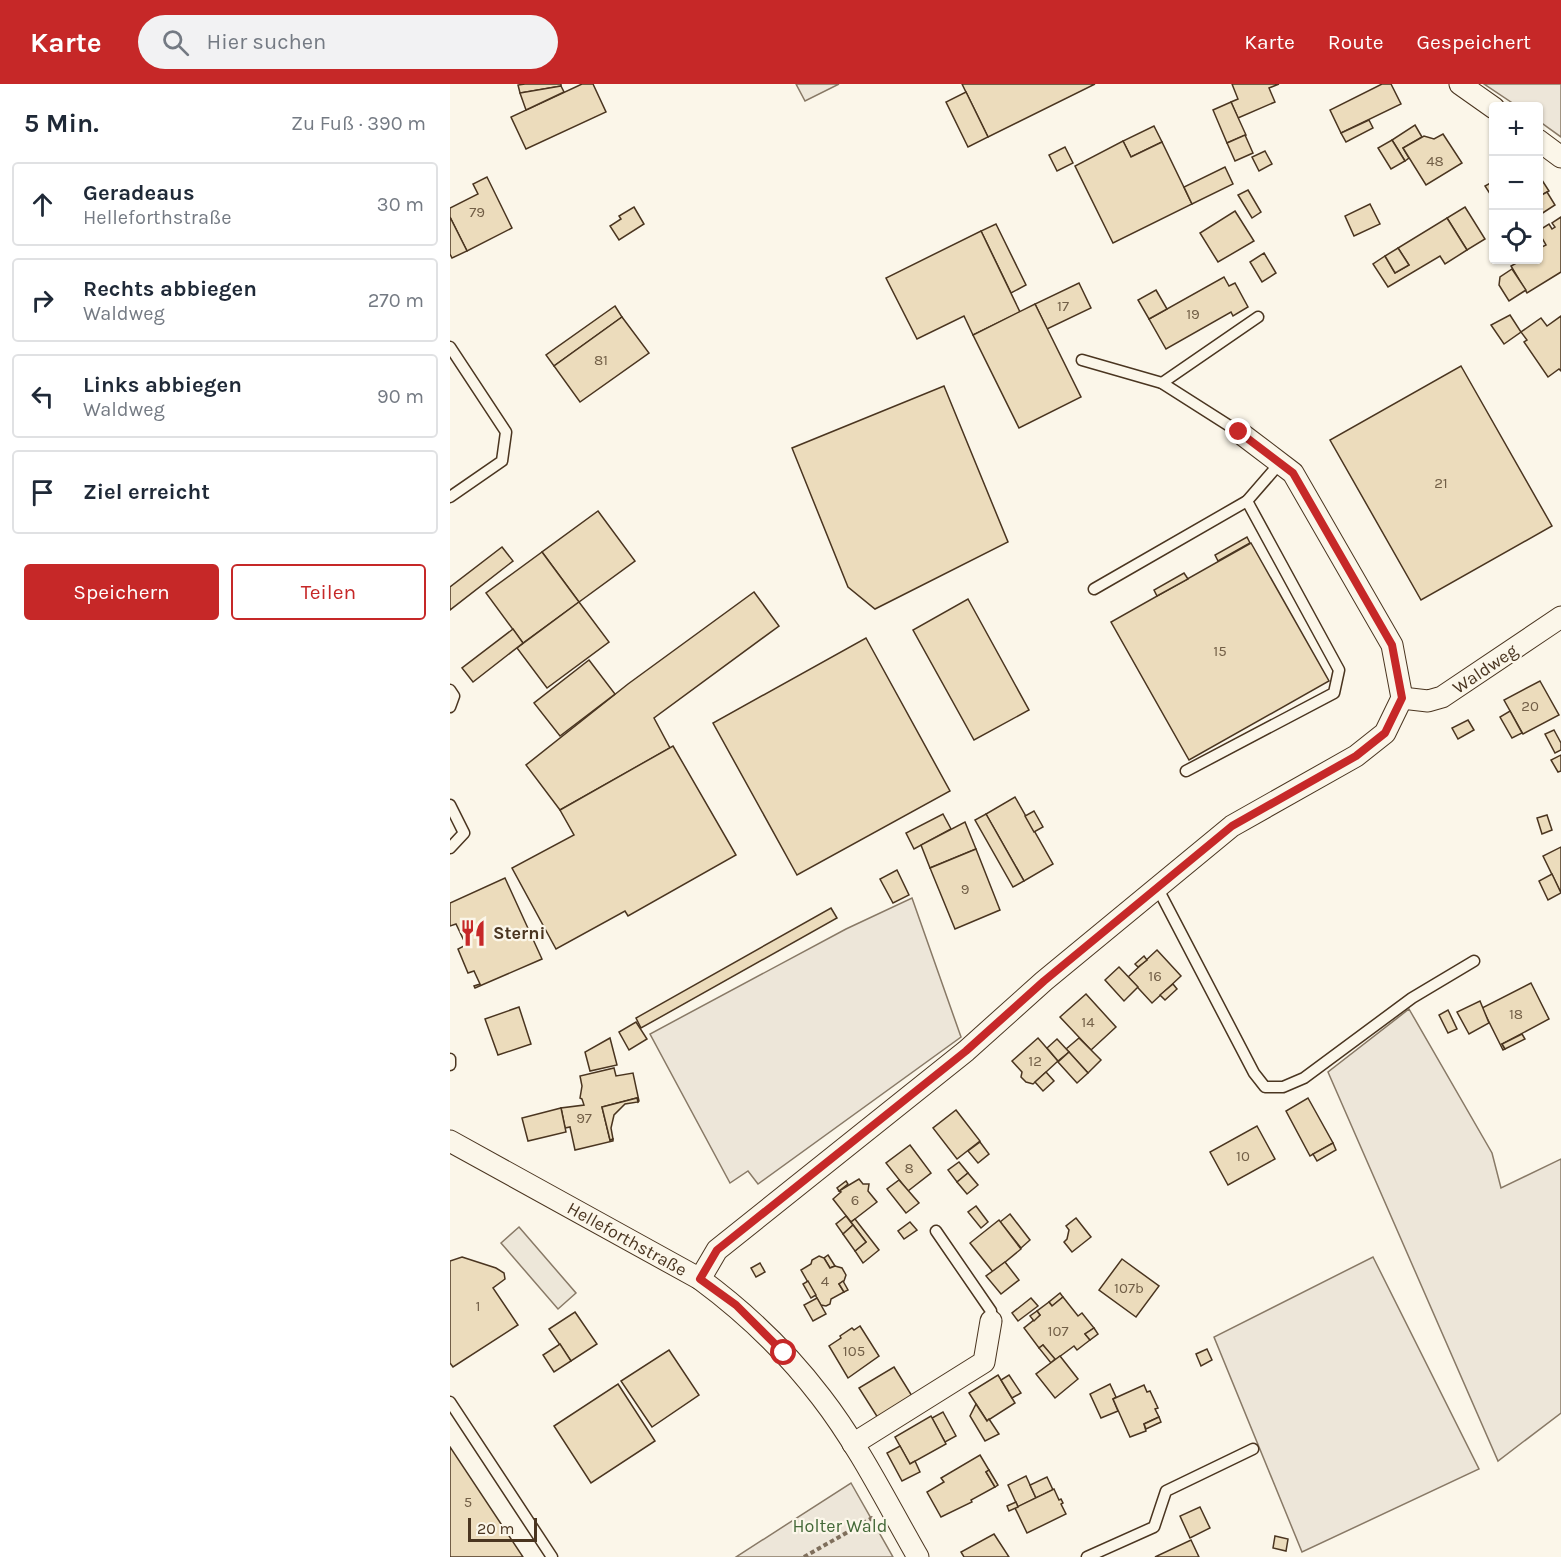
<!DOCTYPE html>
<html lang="de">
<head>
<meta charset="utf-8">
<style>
  :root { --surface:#fff; --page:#f2f2f3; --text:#1f2937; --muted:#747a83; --line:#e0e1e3; --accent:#c62828 }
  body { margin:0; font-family:Karla,sans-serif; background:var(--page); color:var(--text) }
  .controls { position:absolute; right:18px; top:18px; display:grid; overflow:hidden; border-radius:6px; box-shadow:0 2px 4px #0004 }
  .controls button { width:54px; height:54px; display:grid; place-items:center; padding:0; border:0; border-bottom:2px solid var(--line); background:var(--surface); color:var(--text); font:30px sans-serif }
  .scale { position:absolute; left:18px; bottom:15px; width:69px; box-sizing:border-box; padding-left:6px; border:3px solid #4a3520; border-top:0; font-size:16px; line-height:21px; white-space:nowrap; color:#4a3520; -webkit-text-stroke:4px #fbf6e9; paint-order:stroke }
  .stop { position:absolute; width:18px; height:18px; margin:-14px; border:4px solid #c62828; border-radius:50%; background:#fff }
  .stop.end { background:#c62828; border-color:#fff; box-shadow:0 2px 6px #0008 }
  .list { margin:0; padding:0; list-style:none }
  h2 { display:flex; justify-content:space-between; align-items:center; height:78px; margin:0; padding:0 24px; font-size:26px }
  h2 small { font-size:20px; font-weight:400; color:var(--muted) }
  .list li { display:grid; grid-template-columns:39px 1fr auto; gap:18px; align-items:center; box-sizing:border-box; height:84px; margin:0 12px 12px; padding:0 12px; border:2px solid var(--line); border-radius:6px }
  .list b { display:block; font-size:22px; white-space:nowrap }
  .list p { margin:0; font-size:20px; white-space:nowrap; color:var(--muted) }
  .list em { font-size:20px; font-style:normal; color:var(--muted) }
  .actions { display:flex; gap:12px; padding:18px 24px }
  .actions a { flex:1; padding:14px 0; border:2px solid var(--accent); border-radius:6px; text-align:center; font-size:21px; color:var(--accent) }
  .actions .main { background:var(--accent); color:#fff }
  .icon { flex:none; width:33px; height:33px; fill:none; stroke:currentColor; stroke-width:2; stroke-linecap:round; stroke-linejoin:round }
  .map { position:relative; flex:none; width:1111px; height:1473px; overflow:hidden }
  header { display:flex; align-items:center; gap:36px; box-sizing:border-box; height:84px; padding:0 30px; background:var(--accent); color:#fff }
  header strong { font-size:28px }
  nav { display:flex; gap:33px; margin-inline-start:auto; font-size:21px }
  .search { width:420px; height:54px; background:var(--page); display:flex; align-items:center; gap:15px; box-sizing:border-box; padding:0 21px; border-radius:33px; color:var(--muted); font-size:22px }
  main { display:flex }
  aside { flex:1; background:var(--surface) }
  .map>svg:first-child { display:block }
  .green { fill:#ede6d9; stroke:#887966; stroke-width:1.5 }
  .parking { fill:#ede7d9; stroke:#887966; stroke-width:1.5 }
  .building { fill:#ecdcbc; stroke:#4a3520; stroke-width:1.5 }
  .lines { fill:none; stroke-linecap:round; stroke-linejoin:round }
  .service-casing { stroke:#4a3520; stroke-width:13 }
  .minor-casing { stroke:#4a3520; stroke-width:23 }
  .path { stroke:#7f6f5c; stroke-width:4; stroke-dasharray:4.5 3; stroke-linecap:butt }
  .service { stroke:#fbf6e9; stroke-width:10 }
  .minor { stroke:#fbf6e9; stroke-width:21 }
  .route { stroke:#c62828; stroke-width:8 }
  .labels { text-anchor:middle; stroke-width:4.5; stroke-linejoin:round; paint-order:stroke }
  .number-label { font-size:15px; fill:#725f47 }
  .street-label { font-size:18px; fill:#4a3520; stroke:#fbf6e9 }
  .poi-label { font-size:18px; font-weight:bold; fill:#4a3520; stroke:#fbf6e9; text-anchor:start }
  .park-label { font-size:18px; fill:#436837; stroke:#fbf6e9 }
</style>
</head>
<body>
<header>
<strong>Karte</strong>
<div class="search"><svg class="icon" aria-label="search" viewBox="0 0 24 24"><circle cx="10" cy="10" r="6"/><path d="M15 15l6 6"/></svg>Hier suchen</div>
<nav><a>Karte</a><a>Route</a><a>Gespeichert</a></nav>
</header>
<main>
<aside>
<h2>5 Min.<small>Zu Fuß · 390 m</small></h2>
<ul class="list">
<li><svg class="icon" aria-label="ahead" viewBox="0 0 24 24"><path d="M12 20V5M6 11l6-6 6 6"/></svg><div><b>Geradeaus</b><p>Helleforthstraße</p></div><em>30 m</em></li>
<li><svg class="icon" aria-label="right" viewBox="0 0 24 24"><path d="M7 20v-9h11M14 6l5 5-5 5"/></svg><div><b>Rechts abbiegen</b><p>Waldweg</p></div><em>270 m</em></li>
<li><svg class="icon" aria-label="left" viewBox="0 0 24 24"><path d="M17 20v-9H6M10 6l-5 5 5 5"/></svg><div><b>Links abbiegen</b><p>Waldweg</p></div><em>90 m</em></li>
<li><svg class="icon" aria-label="arrive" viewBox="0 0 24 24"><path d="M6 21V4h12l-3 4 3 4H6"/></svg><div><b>Ziel erreicht</b></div></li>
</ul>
<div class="actions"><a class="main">Speichern</a><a>Teilen</a></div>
</aside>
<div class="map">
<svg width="1111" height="1473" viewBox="0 0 1111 1473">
  <rect width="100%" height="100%" fill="#fbf6e9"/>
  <g class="green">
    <polygon points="1034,0 1111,0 1111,53 1089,37 1088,22 1067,22"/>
    <polygon points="462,814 511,953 308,1100 298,1087 280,1099 200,950 396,845"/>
    <polygon points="959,925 1042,1069 1051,1104 1111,1075 1111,1329 1048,1377 878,988"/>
    <polygon points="923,1173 1029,1385 852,1468 764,1253"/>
    <polygon points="401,1399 443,1473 286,1473"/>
  </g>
  <g class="parking">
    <polygon points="346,0 389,0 355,17"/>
    <polygon points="69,1143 126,1209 108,1225 51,1159"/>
  </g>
  <g class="building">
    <polygon points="75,0 111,0 111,2 70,9 68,1"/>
    <polygon points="132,0 143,0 156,28 76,65 61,33"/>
    <polygon points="512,0 645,0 538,53"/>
    <polygon points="782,0 829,0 819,4 825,18 788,34 781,18 788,15"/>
    <polygon points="932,0 941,0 951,20 891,49 880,26"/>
    <polygon points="111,2 114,8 76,26 70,9"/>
    <polygon points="516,8 538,53 518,63 496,18"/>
    <polygon points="781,18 796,51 777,59 763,26"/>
    <polygon points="919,36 923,44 896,58 891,49"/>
    <polygon points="965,41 972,53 953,64 959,74 955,77 942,56"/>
    <polygon points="704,42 712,58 681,73 673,57"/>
    <polygon points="993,50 1012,79 976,101 953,64 974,52 984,55"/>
    <polygon points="795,51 803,69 785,77 777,59"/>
    <polygon points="942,56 955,77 941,85 928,64"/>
    <polygon points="673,57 681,73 712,58 742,120 663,159 625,82"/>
    <polygon points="615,63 623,79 607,87 599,71"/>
    <polygon points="815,67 822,80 809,87 802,73"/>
    <polygon points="775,83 783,100 742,120 734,103"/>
    <polygon points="1088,90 1099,107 1088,113"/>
    <polygon points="37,93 62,144 17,167 0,133 0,124 28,110 23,100"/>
    <polygon points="1044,97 1044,116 1035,102"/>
    <polygon points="798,106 811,128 802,134 788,111"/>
    <polygon points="1097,108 1105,121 1088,132 1088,113"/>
    <polygon points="920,120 930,140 904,152 895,132"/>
    <polygon points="184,123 194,140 169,156 160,142 171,135 169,132"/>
    <polygon points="1015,123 1035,155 1017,166 997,134"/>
    <polygon points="785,127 804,157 768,178 750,149"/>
    <polygon points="0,133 17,167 2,174 0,170"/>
    <polygon points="1111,133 1111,188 1077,209 1061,182 1072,176 1088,176 1088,165 1096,161 1088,147 1099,140 1102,145 1105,143 1102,139"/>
    <polygon points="997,134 1017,166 995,180 990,172 938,203 923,180 935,172 945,189 959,181 948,164"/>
    <polygon points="546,140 576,201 561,209 531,147"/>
    <polygon points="531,147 570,228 523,251 514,232 467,255 436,194"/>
    <polygon points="948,164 959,181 945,189 935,172"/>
    <polygon points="814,169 826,189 812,198 800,178"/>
    <polygon points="1062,185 1076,206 1059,217 1049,201 1050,193"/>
    <polygon points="774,193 779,202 785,199 798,223 783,232 781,228 716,265 699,235"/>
    <polygon points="629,199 641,224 597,245 585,220"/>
    <polygon points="706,206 717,225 699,235 688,216"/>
    <polygon points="585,220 631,313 569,344 523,251"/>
    <polygon points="165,222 172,233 104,282 96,271"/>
    <polygon points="1060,231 1071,248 1054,260 1041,241"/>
    <polygon points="1111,232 1111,287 1109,285 1098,293 1074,258 1077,256 1071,248 1091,234 1097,242"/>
    <polygon points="172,233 199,269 130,318 104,282"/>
    <polygon points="1011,282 1102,442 971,516 880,356"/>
    <polygon points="494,302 558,458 425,525 398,503 342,364"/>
    <polygon points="148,427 185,477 129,518 92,468"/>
    <polygon points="797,453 800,459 768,477 765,471"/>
    <polygon points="801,459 879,597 739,676 661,538"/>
    <polygon points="52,463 63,477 0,526 0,503"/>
    <polygon points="92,468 129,518 73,559 36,509"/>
    <polygon points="734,489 738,495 707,512 704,506"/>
    <polygon points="304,508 329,542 204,634 220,664 110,726 76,681 178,600"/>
    <polygon points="518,515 579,626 524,656 463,546"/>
    <polygon points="129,518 159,558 97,604 67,564"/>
    <polygon points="63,545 73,559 23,598 12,584"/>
    <polygon points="416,554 500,707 347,791 263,639"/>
    <polygon points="139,576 165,610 110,652 84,619"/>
    <polygon points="1090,597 1109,631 1073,650 1054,616"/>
    <polygon points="1060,627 1072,649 1062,654 1050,633"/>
    <polygon points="1018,636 1024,646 1008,655 1002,644"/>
    <polygon points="1104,646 1111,659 1111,666 1105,669 1095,650"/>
    <polygon points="223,662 286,771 178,832 175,827 106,865 62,784 124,751 110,726"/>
    <polygon points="1111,671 1111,687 1108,688 1101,676"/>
    <polygon points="565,713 603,780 574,797 536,730"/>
    <polygon points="584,727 593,743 584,748 575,732"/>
    <polygon points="493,730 501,745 464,765 456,749"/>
    <polygon points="536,730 574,797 563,803 525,736"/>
    <polygon points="1097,731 1102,746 1092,750 1087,734"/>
    <polygon points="515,738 526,765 480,784 471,761"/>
    <polygon points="1111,763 1111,809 1093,772"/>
    <polygon points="526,765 550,826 505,845 480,784"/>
    <polygon points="447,786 459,811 443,819 430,795"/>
    <polygon points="1102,790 1111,809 1098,816 1089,797"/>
    <polygon points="55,794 92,875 25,904 24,902 30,900 24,887 18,889 8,865 16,861 6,840 0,842 0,819"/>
    <polygon points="381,824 387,834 191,944 186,934"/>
    <polygon points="707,866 731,892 702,919 678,893"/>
    <polygon points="694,872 697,876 688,883 685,880"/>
    <polygon points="669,883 688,903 674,917 655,896"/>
    <polygon points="1081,899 1099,935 1052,960 1055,965 1053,966 1032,924"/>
    <polygon points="723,900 727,905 715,916 710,911"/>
    <polygon points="636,910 666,943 641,966 610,933"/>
    <polygon points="1030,917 1039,939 1019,950 1007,928"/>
    <polygon points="69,923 81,960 48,971 35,935"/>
    <polygon points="998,926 1007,945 998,949 989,931"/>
    <polygon points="186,938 197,955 179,966 169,948"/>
    <polygon points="1072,950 1075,955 1055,965 1052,960"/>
    <polygon points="160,954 167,981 140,987 135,968"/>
    <polygon points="588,954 608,977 583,1000 576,998 571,993 572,988 562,977"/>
    <polygon points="629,954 651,976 638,989 616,965"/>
    <polygon points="607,955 619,968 608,977 597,964"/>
    <polygon points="619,968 638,989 627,999 608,978"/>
    <polygon points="164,984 166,992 183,989 189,1017 188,1018 187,1014 152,1023 160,1056 163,1055 163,1057 125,1066 120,1043 115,1044 111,1024 134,1021 132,1015 130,1014 132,1002 130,992"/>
    <polygon points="596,988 604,997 593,1007 585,998"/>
    <polygon points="187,1014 188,1018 175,1020 164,1031 161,1044 163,1055 160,1056 152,1023"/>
    <polygon points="858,1014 883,1059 860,1072 836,1027"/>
    <polygon points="111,1024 116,1048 78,1057 72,1034"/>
    <polygon points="506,1026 530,1057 507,1075 483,1044"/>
    <polygon points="807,1042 825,1075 778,1101 760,1068"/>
    <polygon points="530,1058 539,1070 528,1079 518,1067"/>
    <polygon points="883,1059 886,1066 867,1077 863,1070"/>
    <polygon points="460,1061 481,1089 458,1107 436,1079"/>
    <polygon points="509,1078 518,1089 507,1098 498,1086"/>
    <polygon points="518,1089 528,1101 517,1110 507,1098"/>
    <polygon points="409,1095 413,1100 419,1100 418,1107 427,1118 401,1138 383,1115 391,1108 389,1107"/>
    <polygon points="449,1096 469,1119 456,1129 437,1105"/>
    <polygon points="396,1097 398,1100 389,1107 387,1104"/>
    <polygon points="526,1122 538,1138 531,1144 518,1128"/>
    <polygon points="560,1130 580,1156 571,1164 550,1138"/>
    <polygon points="396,1132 403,1141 393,1150 386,1140"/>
    <polygon points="626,1134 641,1153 622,1168 614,1158 617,1155 619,1146 616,1142"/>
    <polygon points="405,1135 429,1166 413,1179 405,1167 416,1158 401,1138"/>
    <polygon points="549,1136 571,1165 543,1188 520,1159"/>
    <polygon points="460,1138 467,1146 454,1155 448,1147"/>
    <polygon points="403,1141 416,1158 405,1167 393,1150"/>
    <polygon points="378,1171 385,1182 380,1184 374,1174"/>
    <polygon points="369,1172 374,1174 380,1184 385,1182 392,1184 396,1191 394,1197 389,1200 394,1208 381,1215 380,1220 376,1222 371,1221 351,1186 361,1180 362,1176"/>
    <polygon points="12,1173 46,1184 54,1189 55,1195 43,1204 68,1241 3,1283 0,1279 0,1177"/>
    <polygon points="672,1175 709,1202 686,1233 649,1206"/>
    <polygon points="555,1178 569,1196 551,1210 536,1192"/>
    <polygon points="310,1179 315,1188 306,1193 301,1184"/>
    <polygon points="358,1197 366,1211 361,1214 353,1200"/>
    <polygon points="393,1197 398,1206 394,1208 389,1200"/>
    <polygon points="610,1209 613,1213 602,1222 599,1218"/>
    <polygon points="613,1213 628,1232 632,1229 644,1244 635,1250 640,1256 627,1266 624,1262 605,1276 593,1261 589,1264 574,1244 590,1231 587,1227 599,1218 602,1222"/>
    <polygon points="367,1214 376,1230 363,1237 354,1221"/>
    <polygon points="581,1214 588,1222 568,1237 562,1229"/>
    <polygon points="587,1227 590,1231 584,1237 580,1232"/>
    <polygon points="125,1228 147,1260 121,1277 99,1245"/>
    <polygon points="410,1242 429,1272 398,1294 379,1262 391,1254 390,1252 402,1244 404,1246"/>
    <polygon points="644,1244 648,1250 640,1256 635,1250"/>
    <polygon points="110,1260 121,1277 104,1288 93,1271"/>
    <polygon points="593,1261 605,1275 601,1279 589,1264"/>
    <polygon points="757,1265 762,1276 751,1282 746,1270"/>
    <polygon points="219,1266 249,1311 202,1343 171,1297"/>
    <polygon points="610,1272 628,1295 605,1314 586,1290"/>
    <polygon points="444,1283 462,1312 428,1334 409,1304"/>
    <polygon points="548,1291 565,1319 537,1337 519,1309"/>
    <polygon points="559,1291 571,1309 562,1314 551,1296"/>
    <polygon points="168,1300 205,1357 141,1399 104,1342"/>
    <polygon points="660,1300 666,1313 663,1315 668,1327 651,1334 640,1310"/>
    <polygon points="694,1301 697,1308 700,1307 708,1324 705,1325 709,1333 694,1340 696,1347 680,1353 663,1315"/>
    <polygon points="526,1320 537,1337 539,1335 549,1350 535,1357 520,1332"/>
    <polygon points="493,1328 506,1352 495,1358 482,1334"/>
    <polygon points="481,1332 496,1360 460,1380 445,1353"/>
    <polygon points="709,1333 711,1338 696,1345 694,1340"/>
    <polygon points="450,1362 460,1380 465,1377 470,1388 452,1397 437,1369"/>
    <polygon points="0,1363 73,1473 0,1473"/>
    <polygon points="530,1371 539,1386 536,1388 545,1403 521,1416 522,1418 491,1433 477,1408 494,1398 491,1394"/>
    <polygon points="539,1386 548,1401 545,1403 536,1388"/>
    <polygon points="576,1392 586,1414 568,1423 558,1401"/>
    <polygon points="597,1393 603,1406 586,1414 580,1401"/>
    <polygon points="604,1405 609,1416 611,1415 613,1419 611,1420 616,1430 577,1449 565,1424"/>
    <polygon points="566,1418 568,1423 559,1427 557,1422"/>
    <polygon points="750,1423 760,1444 740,1454 730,1432"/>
    <polygon points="544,1450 559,1473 514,1473 511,1468"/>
    <polygon points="825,1452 838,1455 836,1467 823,1464"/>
    <polygon points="741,1456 749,1473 705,1473"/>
  </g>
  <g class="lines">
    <defs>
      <g id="service">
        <polyline points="0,263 56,348 52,377 0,413"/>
        <polyline points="632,276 712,299 789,348"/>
        <polyline points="712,299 808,233"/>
        <polyline points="644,505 797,417 830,379"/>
        <polyline points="0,606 4,612 0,623"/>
        <polyline points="736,687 884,609 889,586 797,417"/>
        <polyline points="0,721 14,749 0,764"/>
        <polyline points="707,803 804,989 815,1003 833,1003 854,994 962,914 1024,877"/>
        <polyline points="0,975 0,981"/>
        <polyline points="486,1147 541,1227 541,1237"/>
        <polyline points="0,1318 102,1473"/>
        <polyline points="637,1473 704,1443 716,1407 803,1365"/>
      </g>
      <g id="minor">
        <polyline points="1010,0 1044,24"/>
        <polyline points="1088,56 1111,73"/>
        <polyline points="952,614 978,617 992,613 1111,533"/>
        <path d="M0,1057L250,1195C296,1229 336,1267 371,1313C409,1362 437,1419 468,1473"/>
        <polyline points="250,1195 267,1166 516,967 594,897 782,742 906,672 935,649 952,614 942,561 843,389 789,348"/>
        <polyline points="403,1360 534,1278 541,1237"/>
      </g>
    </defs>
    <use href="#service" class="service-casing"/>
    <use href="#minor" class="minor-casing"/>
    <polyline class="path" points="354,1473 424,1433"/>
    <use href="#service" class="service"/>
    <use href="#minor" class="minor"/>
  </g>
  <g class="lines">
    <polyline class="route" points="334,1269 286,1221 250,1195 267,1166 516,967 594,897 782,742 906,672 935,649 952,614 942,561 843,389 789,348"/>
  </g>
  <defs>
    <symbol id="restaurant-bare" viewBox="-9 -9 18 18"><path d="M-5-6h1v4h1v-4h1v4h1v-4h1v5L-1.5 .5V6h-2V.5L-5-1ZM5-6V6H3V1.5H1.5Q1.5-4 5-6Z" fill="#c62828" stroke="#fbf6e9" stroke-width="2.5" paint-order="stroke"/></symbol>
  </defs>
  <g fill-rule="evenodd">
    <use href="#restaurant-bare" x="4" y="830" width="38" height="38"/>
  </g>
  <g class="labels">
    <g class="number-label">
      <text x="985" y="82">48</text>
      <text x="27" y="133">79</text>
      <text x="613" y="227">17</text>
      <text x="743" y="235">19</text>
      <text x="151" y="281">81</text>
      <text x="991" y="404">21</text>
      <text x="770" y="572">15</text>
      <text x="1080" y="627">20</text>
      <text x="515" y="810">9</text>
      <text x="705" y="897">16</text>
      <text x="1066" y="935">18</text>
      <text x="638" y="943">14</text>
      <text x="585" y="982">12</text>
      <text x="134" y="1039">97</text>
      <text x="793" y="1077">10</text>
      <text x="459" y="1089">8</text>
      <text x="405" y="1121">6</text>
      <text x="375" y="1202">4</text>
      <text x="679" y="1209">107b</text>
      <text x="28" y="1227">1</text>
      <text x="608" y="1252">107</text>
      <text x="404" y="1272">105</text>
      <text x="18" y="1423">5</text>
    </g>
    <g class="street-label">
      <text transform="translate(1035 585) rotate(-34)" y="6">Waldweg</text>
      <text transform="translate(177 1155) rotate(29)" y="6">Helleforthstraße</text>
    </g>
    <g class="poi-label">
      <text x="43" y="855">Sterni</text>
    </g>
    <g class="park-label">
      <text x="390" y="1448">Holter Wald</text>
    </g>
  </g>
</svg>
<div class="controls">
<button>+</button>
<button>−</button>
<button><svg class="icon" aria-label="locate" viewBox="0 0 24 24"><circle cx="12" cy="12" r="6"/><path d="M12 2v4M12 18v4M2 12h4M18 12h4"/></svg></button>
</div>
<div class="scale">20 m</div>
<div class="stop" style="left:334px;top:1269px"></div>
<div class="stop end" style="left:789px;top:348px"></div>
</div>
</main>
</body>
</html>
